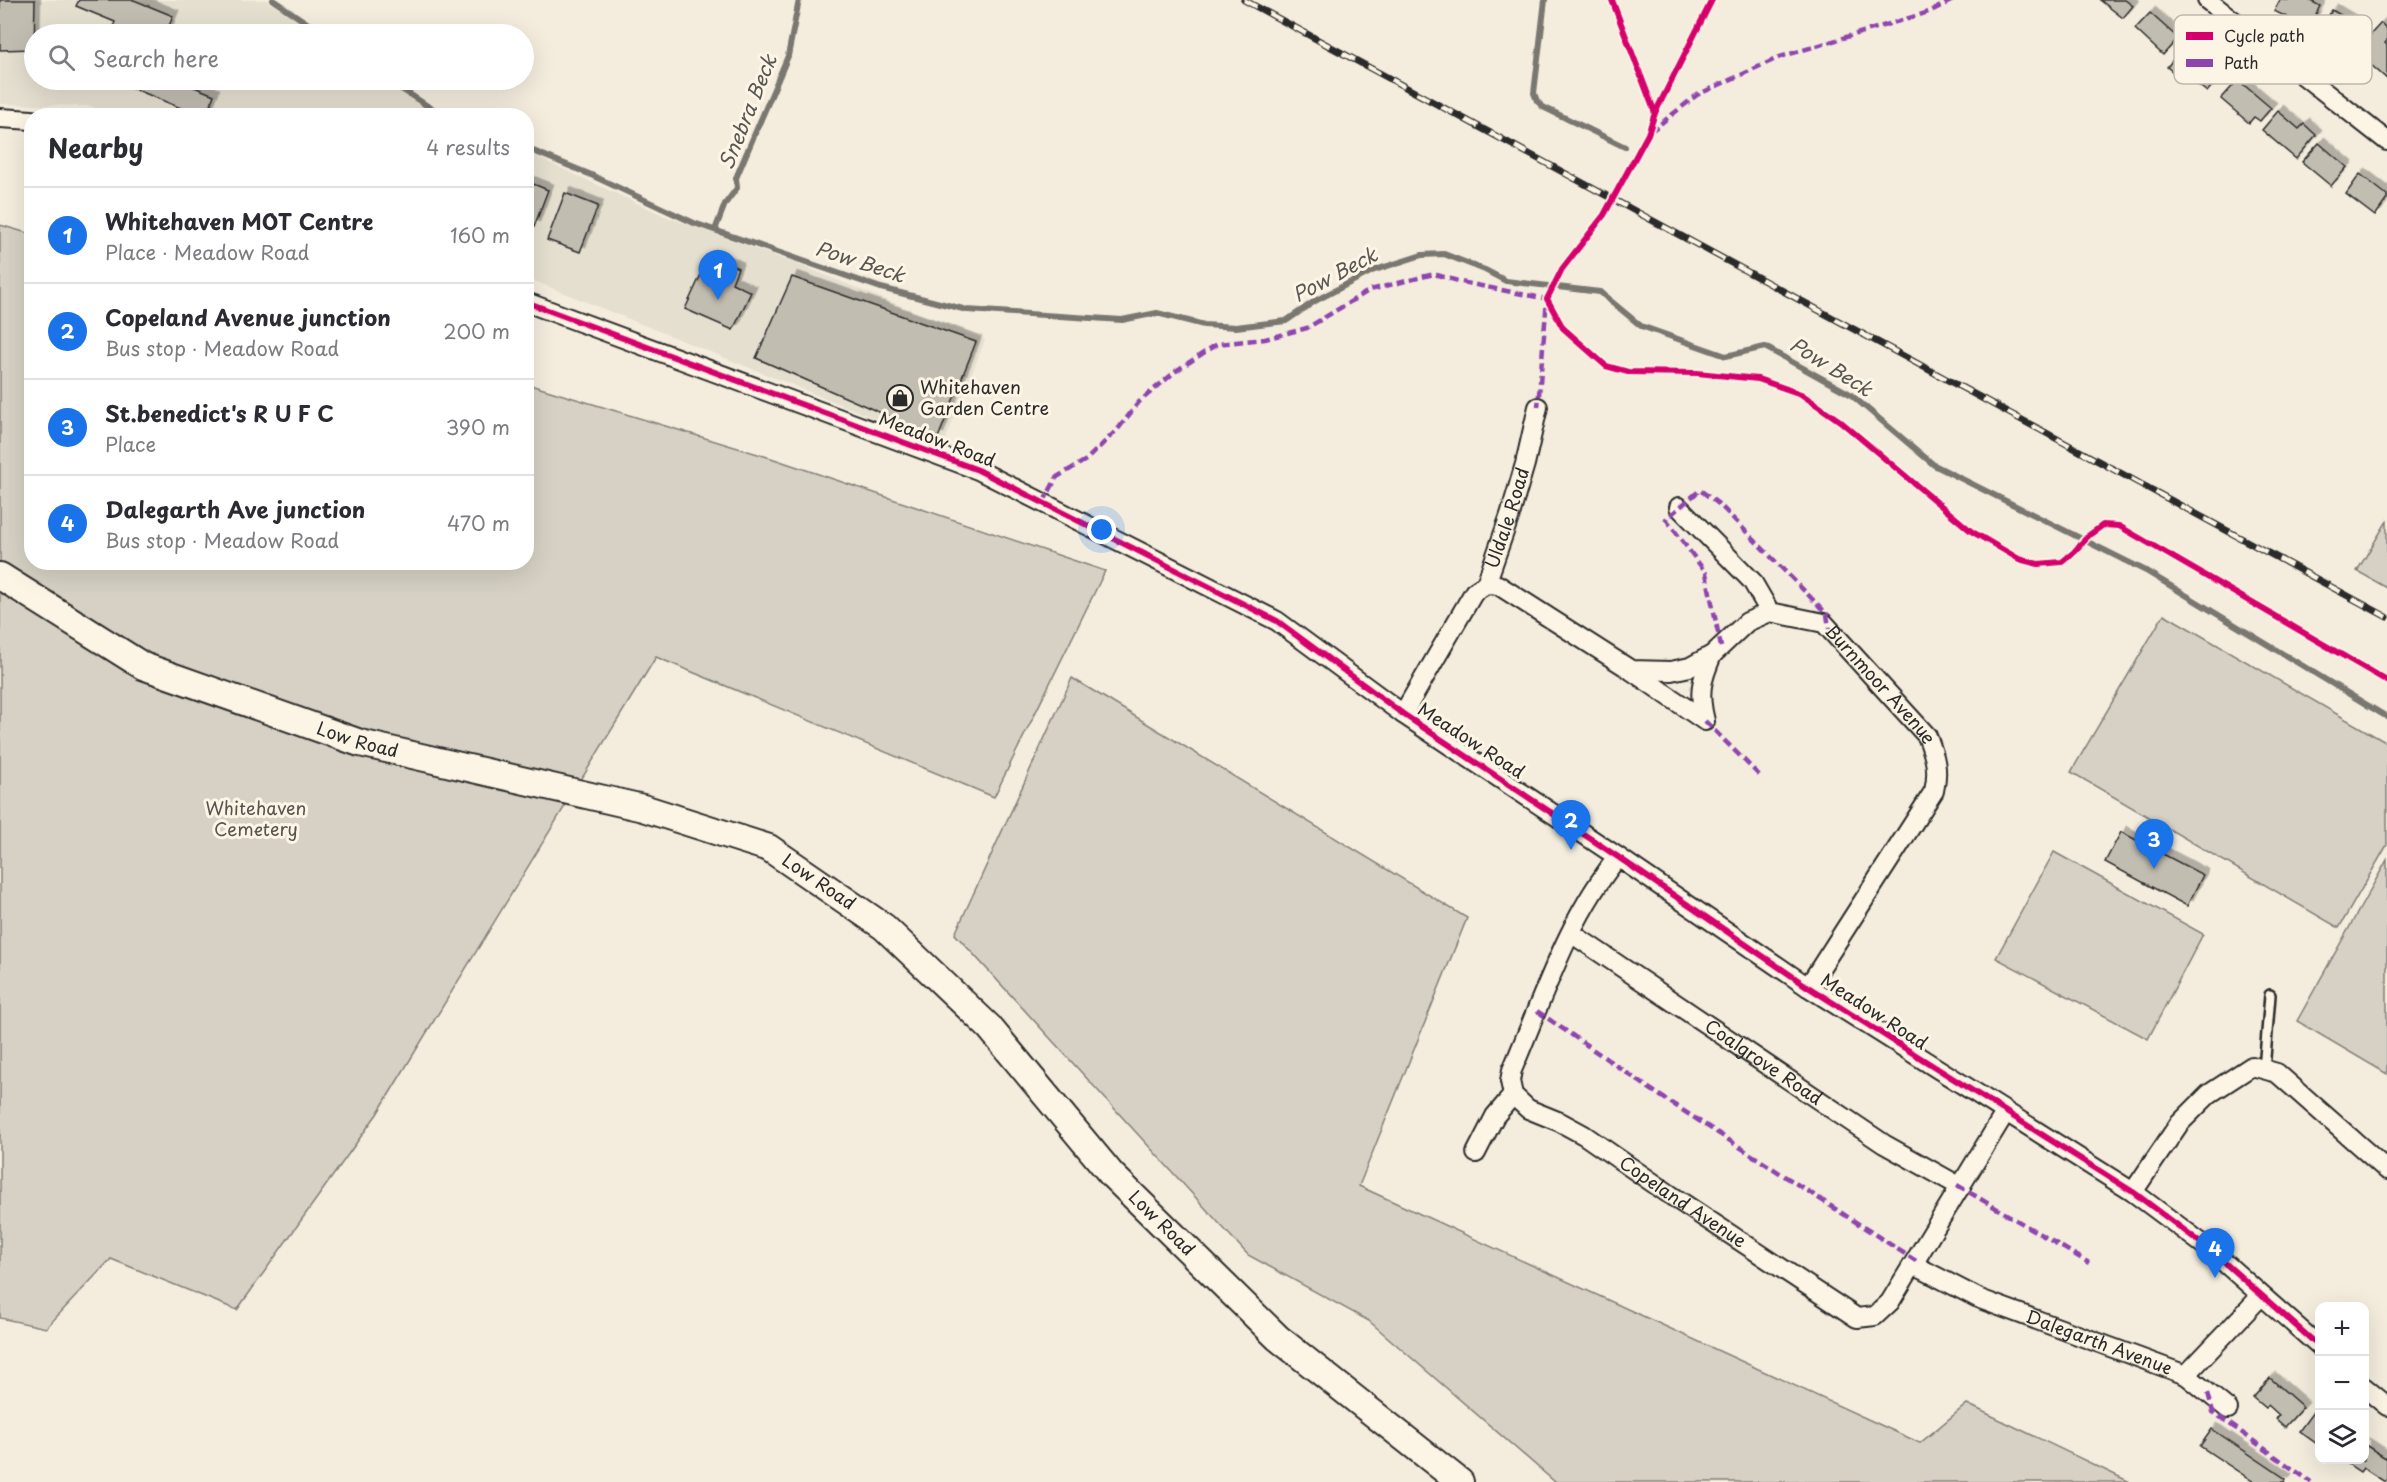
<!DOCTYPE html>
<html lang="en">
<head>
<meta charset="utf-8">
<style>
  :root { --surface:#fff; --page:#f7f7f7; --text:#2b2b33; --muted:#7c7c81; --line:#e1e1e2; --accent:#1a73e8 }
  body { margin:0; font-family:"Playpen Sans",sans-serif; background:var(--page); color:var(--text) }
  .controls { position:absolute; right:18px; bottom:18px; display:grid; overflow:hidden; border-radius:12px; box-shadow:0 6px 24px #0002 }
  .controls button { width:54px; height:54px; display:grid; place-items:center; padding:0; border:0; border-bottom:2px solid var(--line); background:var(--surface); color:var(--text); font:30px sans-serif }
  .you { position:absolute; left:1102px; top:530px; width:21px; height:21px; margin:-15px; border:4px solid #fff; border-radius:50%; background:#1a73e8; box-shadow:0 0 0 9px #1a73e833 }
  .badge { display:grid; place-items:center; width:39px; height:39px; border-radius:50%; background:var(--accent); color:#fff; font-size:20px; font-weight:700 }
  .pin { position:absolute; translate:-50% -50px; filter:drop-shadow(0 2px 3px #0008) }
  .pin::after { content:''; position:absolute; top:32px; width:21px; height:18px; background:inherit; clip-path:polygon(0 0,100% 0,50% 100%) }
  .list { margin:0; padding:0; list-style:none }
  h2 { display:flex; justify-content:space-between; align-items:center; height:78px; margin:0; padding:0 24px; font-size:26px }
  h2 small { font-size:20px; font-weight:400; color:var(--muted) }
  .list li { display:grid; grid-template-columns:39px 1fr auto; gap:18px; align-items:center; box-sizing:border-box; height:96px; padding:0 24px; border-top:2px solid var(--line) }
  .list b { display:block; font-size:22px; white-space:nowrap }
  .list p { margin:0; font-size:20px; white-space:nowrap; color:var(--muted) }
  .list em { font-size:20px; font-style:normal; color:var(--muted) }
  .icon { flex:none; width:33px; height:33px; fill:none; stroke:currentColor; stroke-width:2; stroke-linecap:round; stroke-linejoin:round }
  .map { position:relative; flex:none; width:2387px; height:1482px; overflow:hidden }
  .search { position:absolute; background:var(--surface); box-shadow:0 6px 24px #0002; left:24px; top:24px; width:510px; height:66px; display:flex; align-items:center; gap:15px; box-sizing:border-box; padding:0 21px; border-radius:33px; color:var(--muted); font-size:22px }
  .panel { position:absolute; background:var(--surface); box-shadow:0 6px 24px #0002; left:24px; top:108px; width:510px; height:462px; border-radius:24px }
  .map>svg:first-child { display:block }
  .built { fill:#e5dfd0 }
  .green { fill:#d6d1c4; stroke:#807e78; stroke-width:1.5 }
  .lines { fill:none; stroke-linecap:round; stroke-linejoin:round }
  .stream { stroke:#7a7771; stroke-width:6 }
  .building { fill:#c2bdb1; stroke:#2b2b2b; stroke-width:1.5; filter:url(#shadow) }
  .lane-casing { stroke:#2b2b2b; stroke-width:14 }
  .street-casing { stroke:#2b2b2b; stroke-width:22 }
  .secondary-casing { stroke:#2b2b2b; stroke-width:30 }
  .lane { stroke:#fcf5e5; stroke-width:9 }
  .street { stroke:#fcf5e5; stroke-width:18 }
  .secondary { stroke:#fcf5e5; stroke-width:26 }
  .rail-casing { stroke:#2b2b2b; stroke-width:7 }
  .rail { stroke:#fcf5e5; stroke-width:4.5; stroke-dasharray:14; stroke-linecap:butt }
  .quiet { stroke:#8e44ad; stroke-width:4.5; stroke-dasharray:9 4.5; stroke-linecap:butt }
  .cycleway-casing { stroke:#fcf5e5; stroke-width:10 }
  .cycleway { stroke:#d6006c; stroke-width:6 }
  .labels { text-anchor:middle; stroke-width:6; stroke-linejoin:round; paint-order:stroke }
  .poi-label { font-size:18px; fill:#2b2b2b; stroke:#fcf5e5; text-anchor:start }
  .street-label { font-size:18px; fill:#2b2b2b; stroke:#fcf5e5 }
  .park-label { font-size:18px; fill:#565451; stroke:#fcf5e5 }
  .water-label { font-size:20px; font-style:italic; fill:#595754; stroke:#fcf5e5 }
  .key { fill:#fcf5e5; stroke:#bdb8ad; stroke-width:1.5 }
  .key-label { font-size:16px; fill:#2b2b2b }
</style>
</head>
<body>
<div class="map">
<svg width="2387" height="1482" viewBox="0 0 2387 1482">
  <defs>
    <filter id="shadow"><feDropShadow dx="5.5" dy="-5.5" stdDeviation="0" flood-color="#0004"/></filter>
  </defs>
  <rect width="100%" height="100%" fill="#f4edde"/>
  <filter id="ink" filterUnits="userSpaceOnUse"><feTurbulence type="fractalNoise" baseFrequency=".0167" numOctaves="2"/><feDisplacementMap in="SourceGraphic" scale="12" xChannelSelector="R" yChannelSelector="G"/><feConvolveMatrix kernelMatrix="1 2 1 2 8 2 1 2 1" color-interpolation-filters="sRGB"/></filter>
  <g filter="url(#ink)">
    <g class="built">
      <polygon points="0,0 266,0 318,34 34,34 34,80 387,80 431,108 447,115 115,116 90,106 0,104"/>
      <polygon points="526,152 665,216 800,265 985,340 943,446 527,278"/>
    </g>
    <g class="green">
      <polygon points="0,225 31,234 32,562 526,562 527,384 771,458 1105,571 994,797 656,657 377,1114 237,1310 111,1259 46,1328 0,1318"/>
      <polygon points="2387,521 2387,588 2357,571"/>
      <polygon points="2164,614 2387,743 2387,845 2339,928 2071,772"/>
      <polygon points="1072,678 1467,918 1359,1186 1920,1443 1967,1404 2130,1482 1555,1482 1369,1321 1248,1255 955,934"/>
      <polygon points="2054,852 2203,934 2148,1039 1996,958"/>
      <polygon points="2387,860 2387,1074 2297,1021"/>
    </g>
    <g class="lines">
      <g class="stream">
        <polyline points="273,0 323,34"/>
        <polyline points="1545,0 1534,93 1537,101 1543,107 1625,147"/>
        <polyline points="388,80 429,107 449,116"/>
        <polyline points="526,148 589,174 694,223 881,288 967,310 1122,320 1157,313 1204,325 1236,327 1286,321 1315,301 1372,271 1422,255 1444,254 1485,270 1506,281 1600,292 1641,326 1726,356 1765,347 1850,394 1934,465 2146,571 2387,717"/>
        <polyline points="715,230 725,204 737,188 736,178 788,56 799,0"/>
      </g>
    </g>
    <g class="building">
      <polygon points="0,0 35,0 34,49 0,50"/>
      <polygon points="79,0 134,0 173,16 166,34 110,34 115,22 76,6"/>
      <polygon points="2100,0 2125,0 2133,6 2123,18"/>
      <polygon points="2280,0 2309,0 2320,6 2309,28 2274,11"/>
      <polygon points="2332,10 2364,29 2352,51 2319,32"/>
      <polygon points="2150,13 2178,38 2163,55 2135,29"/>
      <polygon points="2381,23 2387,29 2387,41 2385,43 2387,45 2387,79 2362,57 2367,51 2360,46"/>
      <polygon points="2187,43 2223,72 2207,92 2178,69 2174,73 2167,67"/>
      <polygon points="113,80 177,80 214,95 206,116 200,116"/>
      <polygon points="2238,80 2271,108 2260,121 2254,117 2249,123 2221,99"/>
      <polygon points="2278,111 2299,129 2304,124 2316,135 2296,159 2262,130"/>
      <polygon points="2319,143 2347,167 2331,186 2302,162"/>
      <polygon points="2360,174 2387,195 2387,199 2375,216 2346,194"/>
      <polygon points="526,181 548,190 534,227 526,224"/>
      <polygon points="565,193 598,206 580,252 547,240"/>
      <polygon points="710,255 738,268 732,283 751,292 733,330 685,309"/>
      <polygon points="792,277 976,342 938,438 756,358"/>
      <polygon points="2121,832 2203,875 2187,906 2105,862"/>
      <polygon points="2270,1378 2303,1407 2285,1427 2276,1419 2279,1415 2268,1405 2265,1408 2253,1398"/>
      <polygon points="2313,1412 2320,1417 2320,1446 2299,1431"/>
      <polygon points="2212,1429 2286,1479 2284,1482 2254,1482 2200,1446"/>
      <polygon points="2364,1444 2387,1459 2387,1479 2385,1482 2363,1468 2360,1472 2348,1464 2351,1460 2364,1460"/>
    </g>
    <g class="lines">
      <defs>
        <polyline id="lane" points="2264,1070 2270,995"/>
        <g id="street">
          <polyline points="2207,0 2387,141"/>
          <polyline points="0,118 32,120"/>
          <polyline points="526,302 978,470 1277,621 1403,714 1618,857 1808,987 2133,1192 2208,1248 2320,1347"/>
          <polyline points="1679,507 1752,581 1770,612"/>
          <path id="s1" d="M1486,584L1498,585L1631,670L1671,671L1690,667L1712,655L1747,622L1770,612L1824,623L1927,736C1935,756 1939,770 1934,791L1808,987"/>
          <path d="M1632,671L1705,721C1698,693 1701,681 1712,655"/>
          <path id="s2" d="M1403,714L1474,592L1486,584L1510,515L1525,464L1538,407"/>
          <path id="s3" d="M1618,857C1568,918 1543,998 1512,1070L1510,1081L1513,1095L1528,1109L1560,1122L1584,1135L1672,1196L1857,1318L1875,1316L1890,1302L2005,1113"/>
          <path id="s4" d="M1571,933L1884,1144L1961,1187"/>
          <polyline points="1476,1153 1495,1116 1513,1095"/>
          <polyline points="2133,1192 2179,1124 2209,1094 2252,1066 2277,1073 2387,1170"/>
          <path id="s5" d="M1914,1265L1980,1299L2186,1375L2261,1296"/>
          <polyline points="2186,1375 2228,1409"/>
          <polyline points="2364,1387 2387,1406"/>
        </g>
        <g id="secondary">
          <path id="s6" d="M0,576L143,666L360,743L643,808L769,848L884,927L989,1027L1112,1175L1278,1338L1460,1482"/>
        </g>
      </defs>
      <use href="#lane" class="lane-casing"/>
      <use href="#street" class="street-casing"/>
      <use href="#secondary" class="secondary-casing"/>
      <use href="#lane" class="lane"/>
      <use href="#street" class="street"/>
      <use href="#secondary" class="secondary"/>
      <defs>
        <polyline id="rail" points="1244,0 2387,617"/>
      </defs>
      <use href="#rail" class="rail-casing"/>
      <use href="#rail" class="rail"/>
      <g class="quiet">
        <polyline points="1650,132 1697,95 1780,57 1929,12 1953,0"/>
        <polyline points="1043,503 1057,477 1086,460 1118,429 1139,402 1176,371 1217,344 1265,339 1307,328 1370,290 1434,274 1461,282 1547,299 1538,407"/>
        <polyline points="1721,647 1706,573 1666,519 1700,490 1720,505 1827,614 1829,628"/>
        <polyline points="1705,721 1760,776"/>
        <polyline points="1537,1011 1659,1095 1916,1261"/>
        <polyline points="1957,1185 2089,1263"/>
        <polyline points="2208,1393 2213,1412 2311,1482"/>
      </g>
      <defs>
        <g id="cycleway">
          <polyline points="1612,0 1655,113 1648,134 1604,215 1562,269 1547,299 1563,328 1606,366 1628,372 1697,373 1758,379 1801,394 1840,421 1971,531 2019,559 2038,564 2062,562 2074,552 2088,536 2103,525 2119,526 2387,681"/>
          <polyline points="1655,113 1712,0"/>
          <polyline points="526,302 978,470 1277,621 1403,714 1618,857 1808,987 2133,1192 2208,1248 2320,1347"/>
        </g>
      </defs>
      <use href="#cycleway" class="cycleway-casing"/>
      <use href="#cycleway" class="cycleway"/>
    </g>
  </g>
  <defs>
    <symbol id="shop-ring" viewBox="-11 -11 22 22"><circle r="9.5" fill="#fcf5e5" stroke="#2b2b2b" stroke-width="1.5"/><path d="M-5-2.5h2.3a2.7 3.5 0 0 1 5.4 0H5L5.5 6h-11ZM-1.5-2.5h3a1.5 2.3 0 0 0-3 0Z" fill="#2b2b2b"/></symbol>
  </defs>
  <g fill-rule="evenodd">
    <use href="#shop-ring" x="885" y="383" width="30" height="30"/>
  </g>
  <g class="labels">
    <g class="poi-label">
      <text x="920" y="394">Whitehaven<tspan x="920" dy="21">Garden Centre</tspan></text>
    </g>
    <g class="street-label">
      <text transform="translate(937 440) rotate(21)" y="6">Meadow Road</text>
      <text dy="6" stroke="none"><textPath href="#s2" startOffset="225">Uldale Road</textPath></text>
      <text dy="6" stroke="none"><textPath href="#s1" startOffset="466">Burnmoor Avenue</textPath></text>
      <text dy="6" stroke="none"><textPath href="#s6" startOffset="396">Low Road</textPath></text>
      <text transform="translate(1471 741) rotate(33)" y="6">Meadow Road</text>
      <text dy="6" stroke="none"><textPath href="#s6" startOffset="882">Low Road</textPath></text>
      <text transform="translate(1874 1012) rotate(33)" y="6">Meadow Road</text>
      <text dy="6" stroke="none"><textPath href="#s4" startOffset="232">Coalgrove Road</textPath></text>
      <text dy="6" stroke="none"><textPath href="#s3" startOffset="466">Copeland Avenue</textPath></text>
      <text dy="6" stroke="none"><textPath href="#s6" startOffset="1368">Low Road</textPath></text>
      <text dy="6" stroke="none"><textPath href="#s5" startOffset="201">Dalegarth Avenue</textPath></text>
    </g>
    <g class="park-label">
      <text x="256" y="815">Whitehaven<tspan x="256" dy="21">Cemetery</tspan></text>
    </g>
    <g class="water-label">
      <text transform="translate(748 112) rotate(-68)" y="7">Snebra Beck</text>
      <text transform="translate(860 262) rotate(18)" y="7">Pow Beck</text>
      <text transform="translate(1335 275) rotate(-28)" y="7">Pow Beck</text>
      <text transform="translate(1831 367) rotate(32)" y="7">Pow Beck</text>
    </g>
  </g>
  <rect x="2174" y="15" width="198" height="69" rx="9" class="key"/>
  <rect x="2186" y="32" width="27" height="8" fill="#d6006c"/>
  <rect x="2186" y="59" width="27" height="8" fill="#8e44ad"/>
  <g class="key-label">
    <text x="2224" y="42">Cycle path</text>
    <text x="2224" y="69">Path</text>
  </g>
</svg>
<div class="controls">
<button>+</button>
<button>−</button>
<button><svg class="icon" aria-label="layers" viewBox="0 0 24 24"><path d="M12 4l9 5-9 5-9-5zM3 14l9 5 9-5"/></svg></button>
</div>
<div class="you"></div>
<div class="pin badge" style="left:718px;top:300px">1</div>
<div class="pin badge" style="left:1571px;top:850px">2</div>
<div class="pin badge" style="left:2154px;top:869px">3</div>
<div class="pin badge" style="left:2215px;top:1278px">4</div>
<div class="search"><svg class="icon" aria-label="search" viewBox="0 0 24 24"><circle cx="10" cy="10" r="6"/><path d="M15 15l6 6"/></svg>Search here</div>
<section class="panel">
<h2>Nearby<small>4 results</small></h2>
<ul class="list">
<li><span class="badge">1</span><div><b>Whitehaven MOT Centre</b><p>Place · Meadow Road</p></div><em>160 m</em></li>
<li><span class="badge">2</span><div><b>Copeland Avenue junction</b><p>Bus stop · Meadow Road</p></div><em>200 m</em></li>
<li><span class="badge">3</span><div><b>St.benedict's R U F C</b><p>Place</p></div><em>390 m</em></li>
<li><span class="badge">4</span><div><b>Dalegarth Ave junction</b><p>Bus stop · Meadow Road</p></div><em>470 m</em></li>
</ul>
</section>
</div>
</body>
</html>
